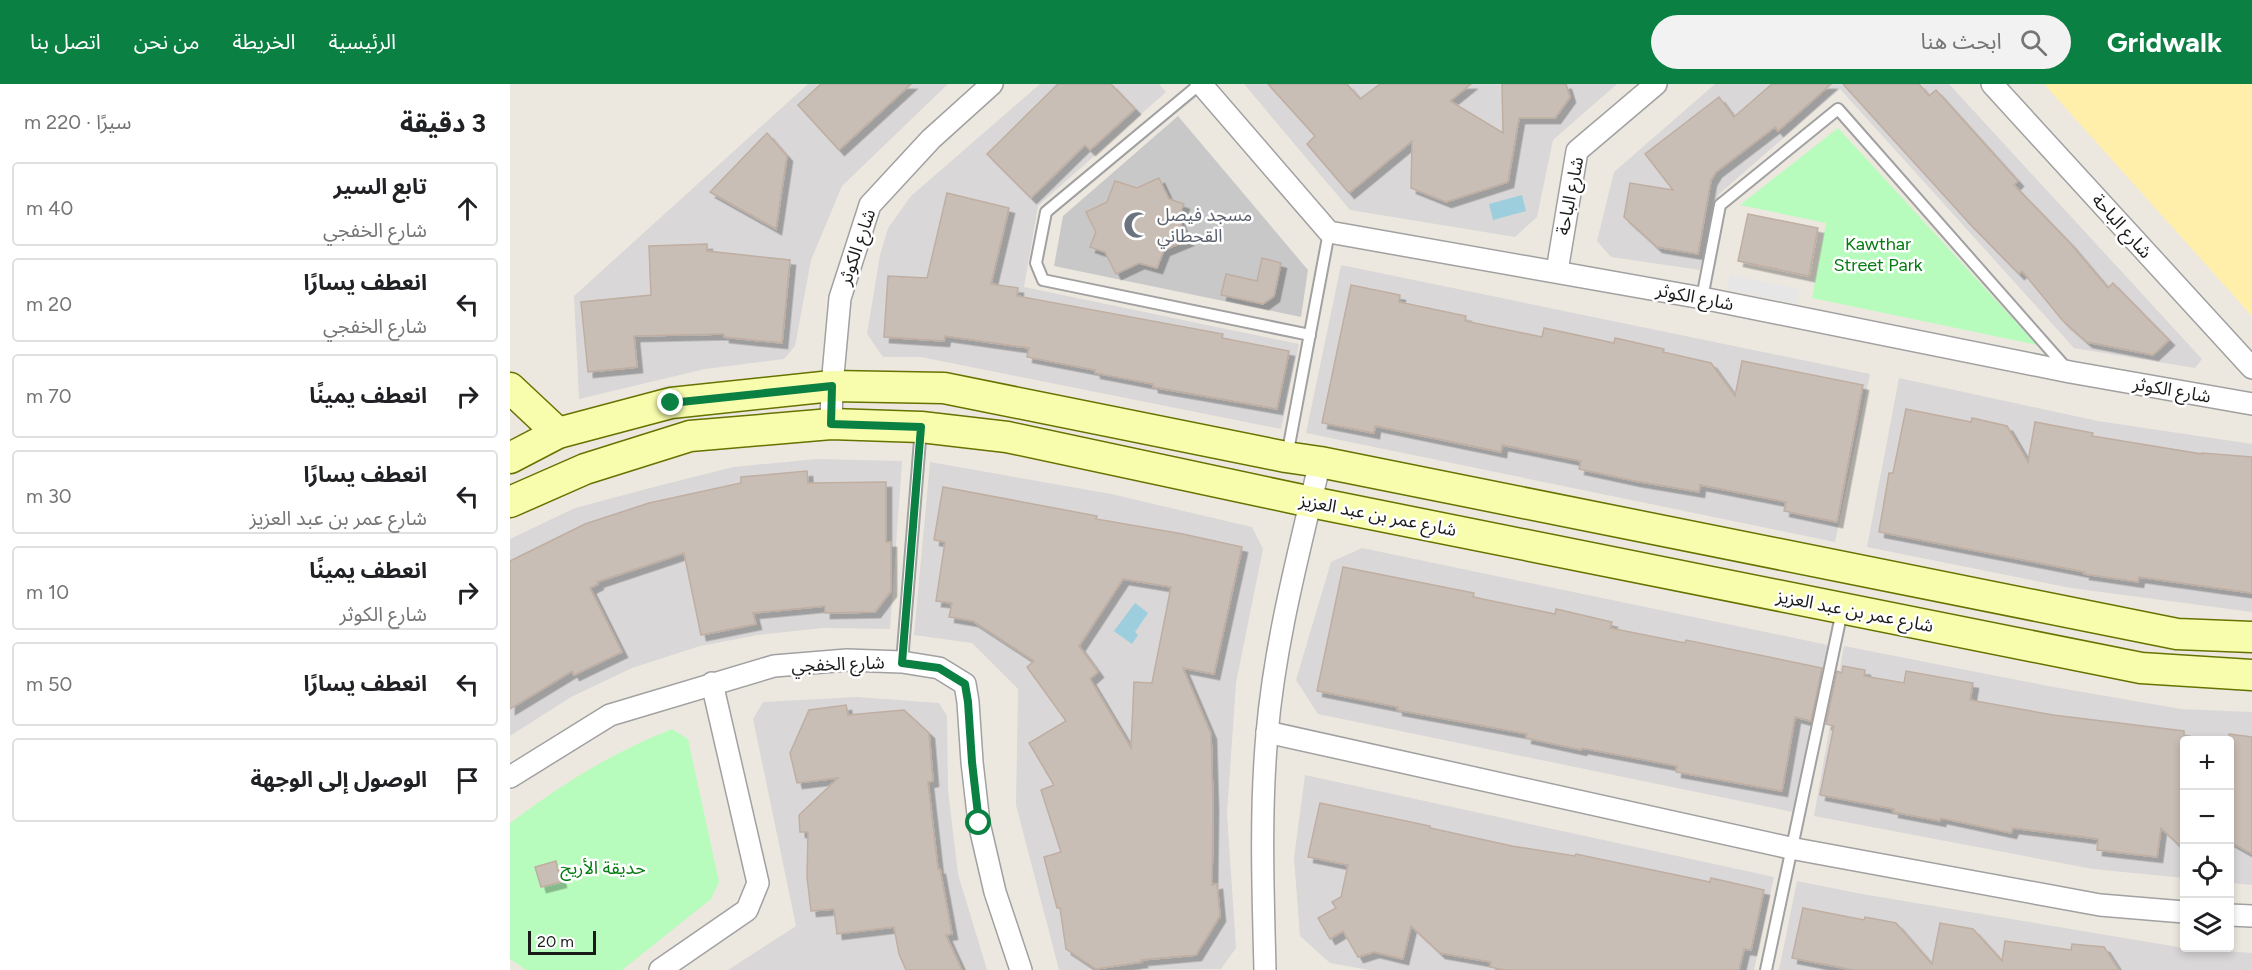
<!DOCTYPE html>
<html lang="ar">
<head>
<meta charset="utf-8">
<style>
  :root { --surface:#fff; --page:#f2f2f2; --text:#202124; --muted:#757577; --line:#e0e0e0; --accent:#0b8043 }
  body { margin:0; font-family:Figtree,"Noto Sans Arabic",sans-serif; background:var(--page); color:var(--text); direction:rtl }
  .controls { position:absolute; right:18px; bottom:18px; display:grid; overflow:hidden; border-radius:6px; box-shadow:0 3px 9px #0003 }
  .controls button { width:54px; height:54px; display:grid; place-items:center; padding:0; border:0; border-bottom:2px solid var(--line); background:var(--surface); color:var(--text); font:30px sans-serif }
  .scale { position:absolute; left:18px; bottom:15px; width:68px; box-sizing:border-box; padding-left:6px; border:3px solid #1a1a1a; border-top:0; font-size:16px; line-height:21px; white-space:nowrap; color:#1a1a1a; -webkit-text-stroke:4px #fff; paint-order:stroke }
  .stop { position:absolute; width:18px; height:18px; margin:-14px; border:4px solid #0b8043; border-radius:50%; background:#fff }
  .stop.end { background:#0b8043; border-color:#fff; box-shadow:0 2px 6px #0008 }
  .list { margin:0; padding:0; list-style:none }
  h2 { display:flex; justify-content:space-between; align-items:center; height:78px; margin:0; padding:0 24px; font-size:26px }
  h2 small { font-size:20px; font-weight:400; color:var(--muted) }
  .list li { display:grid; grid-template-columns:39px 1fr auto; gap:18px; align-items:center; box-sizing:border-box; height:84px; margin:0 12px 12px; padding:0 12px; border:2px solid var(--line); border-radius:6px }
  .list b { display:block; font-size:22px; white-space:nowrap }
  .list p { margin:0; font-size:20px; white-space:nowrap; color:var(--muted) }
  .list em { font-size:20px; font-style:normal; color:var(--muted) }
  .icon { flex:none; width:33px; height:33px; fill:none; stroke:currentColor; stroke-width:2; stroke-linecap:round; stroke-linejoin:round }
  .map { position:relative; flex:none; width:1742px; height:886px; overflow:hidden; direction:ltr }
  header { display:flex; align-items:center; gap:36px; box-sizing:border-box; height:84px; padding:0 30px; background:var(--accent); color:#fff }
  header strong { font-size:28px }
  nav { display:flex; gap:33px; margin-inline-start:auto; font-size:21px }
  .search { width:420px; height:54px; background:var(--page); display:flex; align-items:center; gap:15px; box-sizing:border-box; padding:0 21px; border-radius:33px; color:var(--muted); font-size:22px }
  main { display:flex }
  aside { flex:1; background:var(--surface) }
  .map>svg:first-child { display:block }
  .residential { fill:#d9d7d7 }
  .religious { fill:#c8c8c8 }
  .sand { fill:#ffefab }
  .park { fill:#b7fcbd }
  .parking { fill:#e6e6e6 }
  .water { fill:#9ccede }
  .building { fill:#c9beb5; stroke:#bfaea1; stroke-width:1.5; fill-rule:evenodd; filter:url(#shadow) }
  .lines { fill:none; stroke-linecap:round; stroke-linejoin:round }
  .lane-casing { stroke:#a1a1a1; stroke-width:14 }
  .street-casing { stroke:#a1a1a1; stroke-width:24 }
  .secondary-casing { stroke:#657300; stroke-width:33 }
  .lane { stroke:#fff; stroke-width:10 }
  .street { stroke:#fff; stroke-width:21 }
  .secondary { stroke:#f8fdad; stroke-width:30 }
  .route { stroke:#0b8043; stroke-width:8 }
  .labels { text-anchor:middle; stroke-width:5; stroke-linejoin:round; paint-order:stroke }
  .street-label { font-size:18px; fill:#1a1a1a; stroke:#fff }
  .worship-label { font-size:18px; fill:#5b616d; stroke:#fff; text-anchor:start }
  .park-label { font-size:18px; fill:#057c10; stroke:#fff }
</style>
</head>
<body>
<header>
<strong>Gridwalk</strong>
<div class="search"><svg class="icon" aria-label="search" viewBox="0 0 24 24"><circle cx="10" cy="10" r="6"/><path d="M15 15l6 6"/></svg>ابحث هنا</div>
<nav><a>الرئيسية</a><a>الخريطة</a><a>من نحن</a><a>اتصل بنا</a></nav>
</header>
<main>
<div class="map">
<svg width="1742" height="886" viewBox="0 0 1742 886">
  <defs>
    <filter id="shadow"><feDropShadow dx="5.5" dy="5.5" stdDeviation="0" flood-color="#0004"/></filter>
  </defs>
  <rect width="100%" height="100%" fill="#ede8df"/>
  <g class="residential">
    <polygon points="298,0 438,0 332,102 301,176 285,262 274,275 195,285 69,315 64,212"/>
    <polygon points="530,0 649,0 656,8 528,122 514,203 789,260 771,345 411,273 373,273 357,250 370,171 378,144 401,112"/>
    <polygon points="734,0 1107,0 1043,56 1027,133 1005,153 840,126"/>
    <polygon points="1205,0 1439,0 1692,275 1685,284 1564,264 1330,5 1209,110 1190,186 1101,173 1087,157 1104,88"/>
    <polygon points="831,181 1360,290 1325,458 796,349"/>
    <polygon points="1389,294 1588,337 1742,360 1742,528 1561,504 1357,463"/>
    <polygon points="307,375 392,377 380,545 313,544 248,551 190,562 122,584 61,613 0,652 0,455 65,424 144,403 223,383"/>
    <polygon points="420,378 601,410 742,443 753,465 726,599 717,730 726,864 711,885 549,886 506,721 508,605 462,559 404,551"/>
    <polygon points="852,464 1318,561 1283,728 808,630 786,596 821,478"/>
    <polygon points="1334,562 1538,602 1671,625 1742,628 1742,801 1720,799 1720,656 1674,656 1674,794 1583,785 1304,732"/>
    <polygon points="347,613 429,619 437,632 438,706 448,790 477,886 218,886 286,842 243,635 253,618"/>
    <polygon points="795,691 1264,793 1244,886 859,886 820,879 790,852 784,774"/>
    <polygon points="1287,797 1352,810 1674,864 1742,869 1742,886 1269,886"/>
  </g>
  <polygon class="religious" points="668,32 798,186 791,233 544,182 553,132"/>
  <polygon class="sand" points="1534,0 1742,0 1742,232"/>
  <g class="park">
    <polygon points="1328,44 1527,261 1302,214 1316,139 1230,121"/>
    <path d="M162,645L178,655L209,798L201,815L112,886H16L0,875V739C52,700 101,669 162,645Z"/>
  </g>
  <polygon class="parking" points="1220,191 1289,205 1286,220 1217,205"/>
  <g class="water">
    <polygon points="1012,111 1016,127 983,136 979,120"/>
    <polygon points="625,519 638,529 625,548 628,551 622,560 604,547"/>
  </g>
  <g class="building">
    <polygon points="311,0 401,0 329,66 288,21"/>
    <polygon points="548,0 601,0 625,25 580,66 575,61 521,114 477,70"/>
    <polygon points="758,0 837,0 850,15 870,0 961,0 940,17 993,49 992,0 1056,0 1060,13 1045,34 1009,34 998,98 936,118 901,104 902,57 839,109 797,60 805,52"/>
    <polygon points="1262,0 1321,0 1268,47 1265,43 1206,88 1201,96 1188,170 1147,163 1114,133 1120,99 1163,106 1135,70 1209,13 1224,33"/>
    <polygon points="1333,0 1409,0 1419,12 1426,6 1508,97 1504,101 1560,159 1598,204 1603,199 1659,256 1643,271 1577,258 1553,237 1512,187 1509,190 1460,140"/>
    <polygon points="257,49 277,72 266,145 200,108"/>
    <polygon points="649,94 659,115 674,120 668,134 678,156 654,166 647,184 629,179 606,190 595,168 580,163 586,148 576,128 597,118 605,97 627,104"/>
    <polygon points="437,109 499,124 481,200 508,204 507,212 713,250 712,254 779,267 767,325 643,303 643,300 585,289 585,286 517,273 519,264 435,252 434,257 374,253 378,192 417,194"/>
    <polygon points="1238,130 1308,144 1299,192 1228,177"/>
    <polygon points="197,160 197,167 280,176 272,259 214,253 214,250 124,252 127,283 78,288 71,218 141,211 139,162"/>
    <polygon points="752,174 771,179 764,212 753,220 711,211 716,190 747,197"/>
    <polygon points="841,201 890,211 889,218 956,232 955,237 1032,253 1034,244 1104,259 1105,254 1154,265 1153,268 1201,279 1225,312 1232,277 1353,301 1327,438 1274,427 1276,418 1190,401 1189,408 1125,397 1069,385 1071,377 992,361 991,368 865,342 864,349 812,339"/>
    <polygon points="1396,325 1461,338 1462,334 1497,342 1518,378 1525,338 1583,349 1582,352 1692,370 1692,369 1742,373 1742,509 1629,493 1628,498 1574,490 1575,488 1369,448 1379,389 1383,389"/>
    <polygon points="297,387 298,399 376,398 376,458 381,458 381,507 365,528 315,529 315,522 243,529 246,540 191,551 174,469 87,498 88,500 80,504 112,568 64,591 62,587 0,625 0,477 75,440 139,419 231,399 231,393"/>
    <path d="M433,403L587,432L586,435L673,450L732,463L704,590L673,584L701,650L703,722L702,801L707,800L710,832L686,871L631,876L632,878L586,885L556,865L550,824H547L534,773L551,768L531,706L544,701L519,659L556,637L517,583L524,577L463,537L439,533L442,519L426,517L435,458L424,456ZM613,495L661,503L642,599L624,598L621,664L580,595L588,588L569,562Z"/>
    <polygon points="833,483 964,509 963,513 1045,530 1046,525 1102,538 1100,544 1175,559 1176,556 1312,584 1301,637 1285,633 1272,707 1166,688 1167,682 1072,664 1071,666 1016,654 1017,650 887,626 888,623 807,607"/>
    <polygon points="1333,582 1355,586 1354,592 1394,599 1396,587 1463,599 1460,616 1543,631 1674,647 1674,766 1651,744 1647,773 1587,766 1588,755 1503,744 1501,749 1431,734 1430,737 1383,728 1384,725 1310,711 1324,642 1316,640 1327,587 1332,589"/>
    <polygon points="336,621 338,631 394,626 419,649 423,697 418,698 428,785 430,785 442,850 436,851 452,886 396,886 389,870 384,843 327,850 324,825 301,827 297,793 298,748 290,748 289,731 328,694 287,699 280,669 299,626"/>
    <polygon points="1719,650 1742,653 1742,770 1719,757"/>
    <polygon points="810,719 920,742 920,744 1002,762 1065,772 1066,770 1200,798 1201,794 1254,806 1241,866 1234,865 1229,886 995,886 980,883 981,878 930,869 901,842 893,875 864,868 848,873 833,847 820,855 808,834 826,824 822,818 831,813 838,781 798,773"/>
    <polygon points="46,777 51,798 31,803 25,783"/>
    <polygon points="1293,824 1354,836 1355,833 1386,839 1422,880 1430,839 1463,845 1492,877 1495,857 1561,866 1562,860 1594,863 1609,886 1343,886 1282,874"/>
  </g>
  <g class="lines">
    <defs>
      <g id="lane">
        <polyline points="690,0 536,128 526,179 533,196 800,251"/>
        <polyline points="1192,214 1210,121 1328,25 1557,285"/>
        <polyline points="777,372 819,148"/>
        <polyline points="392,578 411,344"/>
        <polyline points="1256,886 1332,527"/>
      </g>
      <g id="street">
        <polyline points="691,0 819,148 1192,214 1560,288 1742,320"/>
        <polyline points="1482,0 1742,284"/>
        <polyline points="1047,187 1067,67 1146,0"/>
        <polyline points="321,340 322,302 330,214 360,121 421,55 482,0"/>
        <polyline points="757,648 1280,764 1590,821 1674,828"/>
        <polyline points="0,693 100,631 264,582 337,576 392,578 429,584 455,600 458,618 462,678 469,739 485,808 511,886"/>
        <polyline points="1720,831 1742,832"/>
        <polyline points="150,886 237,826 248,799 202,599"/>
        <path d="M755,886C753,807 750,729 757,650C765,557 789,468 810,378"/>
      </g>
      <g id="secondary">
        <polyline points="0,304 48,349"/>
        <polyline points="0,374 48,349 161,319 322,302 434,304 776,373 810,378 1667,550 1742,553"/>
        <polyline points="0,418 75,385 180,352 321,340 411,343 497,353 801,418 1631,584 1742,591"/>
      </g>
    </defs>
    <use href="#lane" class="lane-casing"/>
    <use href="#street" class="street-casing"/>
    <use href="#secondary" class="secondary-casing"/>
    <use href="#lane" class="lane"/>
    <use href="#street" class="street"/>
    <use href="#secondary" class="secondary"/>
  </g>
  <g class="lines">
    <polyline class="route" points="161,319 322,302 321,340 411,343 392,579 429,584 455,600 458,618 462,678 469,739"/>
  </g>
  <defs>
    <symbol id="mosque-bare" viewBox="-9 -9 18 18"><path d="M3.5-4.9A6 6 0 1 0 3.5 4.9A5 5 0 1 1 3.5-4.9Z" fill="#6b7280" stroke="#fff" stroke-width="2.5" paint-order="stroke"/></symbol>
  </defs>
  <g fill-rule="evenodd">
    <use href="#mosque-bare" x="608" y="122" width="38" height="38"/>
  </g>
  <g class="labels">
    <g class="street-label">
      <text transform="translate(1060 112) rotate(-79)" y="6">شارع الباحة</text>
      <text transform="translate(1612 142) rotate(48)" y="6">شارع الباحة</text>
      <text transform="translate(347 163) rotate(-71)" y="6">شارع الكوثر</text>
      <text transform="translate(1185 213) rotate(11)" y="6">شارع الكوثر</text>
      <text transform="translate(1662 306) rotate(10)" y="6">شارع الكوثر</text>
      <text transform="translate(868 431) rotate(11)" y="6">شارع عمر بن عبد العزيز</text>
      <text transform="translate(1345 527) rotate(11)" y="6">شارع عمر بن عبد العزيز</text>
      <text transform="translate(328 580) rotate(-2)" y="6">شارع الخفجي</text>
    </g>
    <g class="worship-label">
      <text x="647" y="137">مسجد فيصل<tspan x="647" dy="21">القحطاني</tspan></text>
    </g>
    <g class="park-label">
      <text x="1368" y="166">Kawthar<tspan x="1368" dy="21">Street Park</tspan></text>
      <text x="93" y="790">حديقة الأريج</text>
    </g>
  </g>
</svg>
<div class="controls">
<button>+</button>
<button>−</button>
<button><svg class="icon" aria-label="locate" viewBox="0 0 24 24"><circle cx="12" cy="12" r="6"/><path d="M12 2v4M12 18v4M2 12h4M18 12h4"/></svg></button>
<button><svg class="icon" aria-label="layers" viewBox="0 0 24 24"><path d="M12 4l9 5-9 5-9-5zM3 14l9 5 9-5"/></svg></button>
</div>
<div class="scale">20 m</div>
<div class="stop" style="left:469px;top:739px"></div>
<div class="stop end" style="left:161px;top:319px"></div>
</div>
<aside>
<h2>3 دقيقة<small>سيرًا · 220 m</small></h2>
<ul class="list">
<li><svg class="icon" aria-label="ahead" viewBox="0 0 24 24"><path d="M12 20V5M6 11l6-6 6 6"/></svg><div><b>تابع السير</b><p>شارع الخفجي</p></div><em>40 m</em></li>
<li><svg class="icon" aria-label="left" viewBox="0 0 24 24"><path d="M17 20v-9H6M10 6l-5 5 5 5"/></svg><div><b>انعطف يسارًا</b><p>شارع الخفجي</p></div><em>20 m</em></li>
<li><svg class="icon" aria-label="right" viewBox="0 0 24 24"><path d="M7 20v-9h11M14 6l5 5-5 5"/></svg><div><b>انعطف يمينًا</b></div><em>70 m</em></li>
<li><svg class="icon" aria-label="left" viewBox="0 0 24 24"><path d="M17 20v-9H6M10 6l-5 5 5 5"/></svg><div><b>انعطف يسارًا</b><p>شارع عمر بن عبد العزيز</p></div><em>30 m</em></li>
<li><svg class="icon" aria-label="right" viewBox="0 0 24 24"><path d="M7 20v-9h11M14 6l5 5-5 5"/></svg><div><b>انعطف يمينًا</b><p>شارع الكوثر</p></div><em>10 m</em></li>
<li><svg class="icon" aria-label="left" viewBox="0 0 24 24"><path d="M17 20v-9H6M10 6l-5 5 5 5"/></svg><div><b>انعطف يسارًا</b></div><em>50 m</em></li>
<li><svg class="icon" aria-label="arrive" viewBox="0 0 24 24"><path d="M6 21V4h12l-3 4 3 4H6"/></svg><div><b>الوصول إلى الوجهة</b></div></li>
</ul>
</aside>
</main>
</body>
</html>
